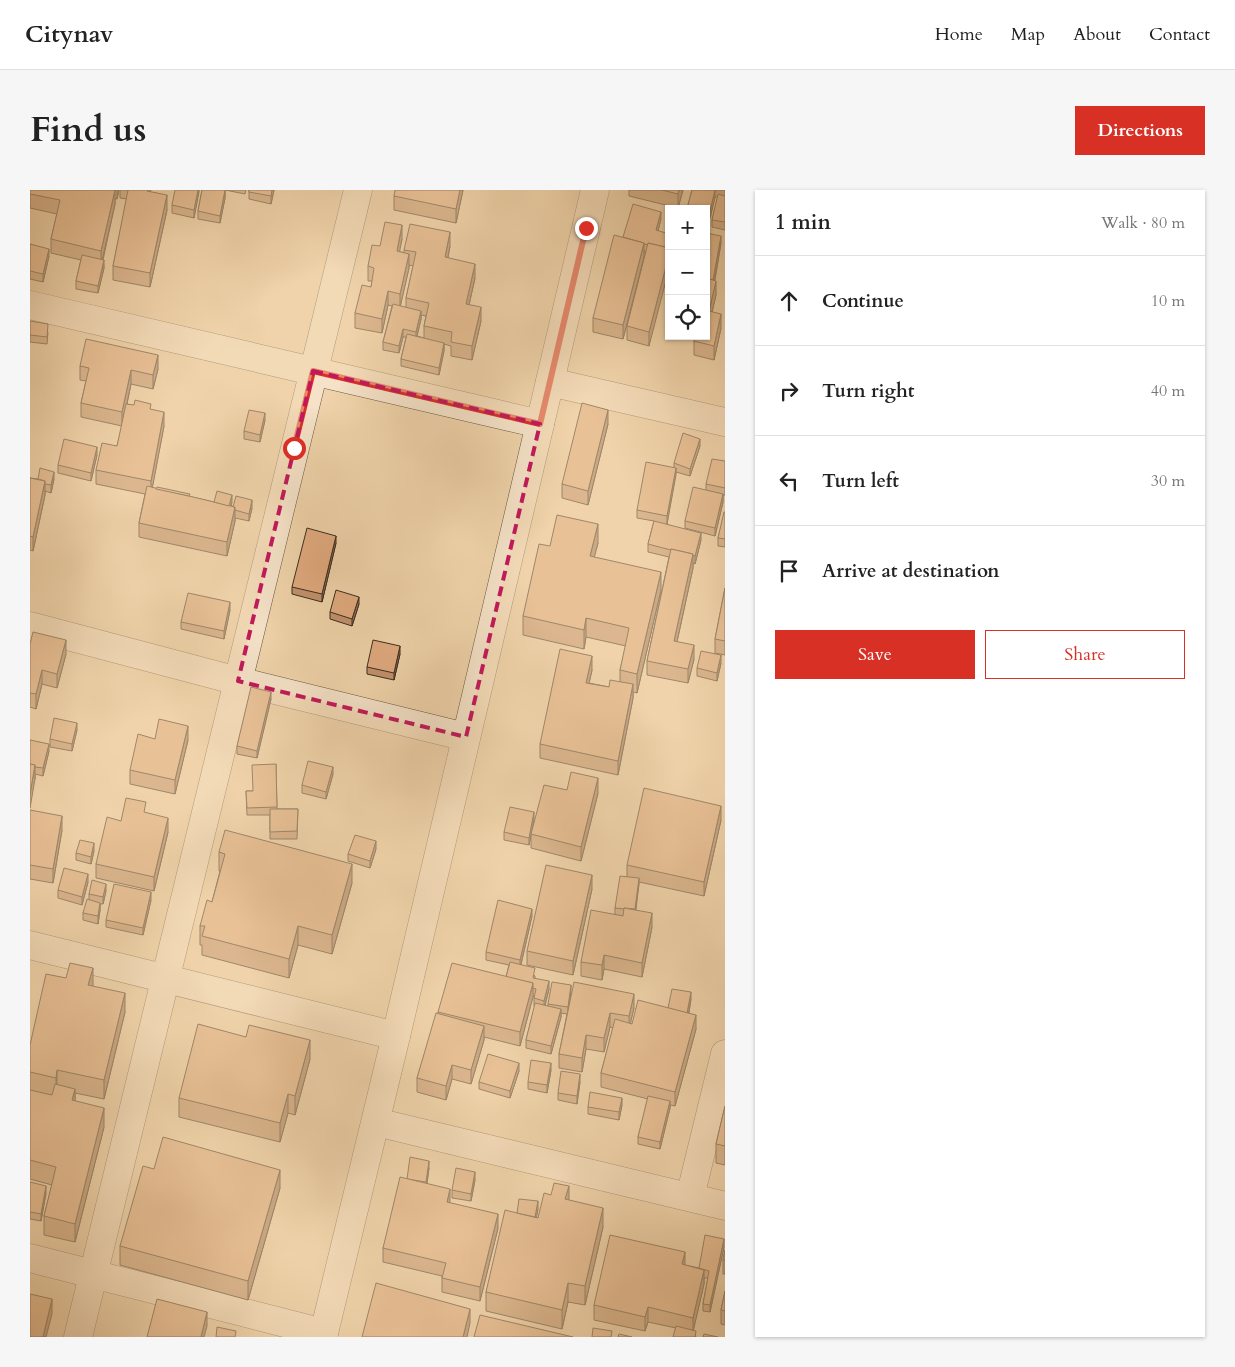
<!DOCTYPE html>
<html lang="en">
<head>
<meta charset="utf-8">
<style>
  :root { --surface:#fff; --page:#f6f6f6; --text:#222; --muted:#767676; --line:#e0e0e0; --accent:#d93025 }
  body { margin:0; font-family:Cardo,serif; background:var(--page); color:var(--text) }
  .controls { position:absolute; right:15px; top:15px; display:grid; overflow:hidden; border-radius:0px; box-shadow:0 1px 4px #0004 }
  .controls button { width:45px; height:45px; display:grid; place-items:center; padding:0; border:0; border-bottom:1px solid var(--line); background:var(--surface); color:var(--text); font:25px sans-serif }
  .stop { position:absolute; width:15px; height:15px; margin:-11px; border:4px solid #d93025; border-radius:50%; background:#fff }
  .stop.end { background:#d93025; border-color:#fff; box-shadow:0 1px 5px #0008 }
  .list { margin:0; padding:0; list-style:none }
  h2 { display:flex; justify-content:space-between; align-items:center; height:65px; margin:0; padding:0 20px; font-size:21px }
  h2 small { font-size:16px; font-weight:400; color:var(--muted) }
  .list li { display:grid; grid-template-columns:32px 1fr auto; gap:15px; align-items:center; box-sizing:border-box; height:90px; padding:0 20px; border-top:1px solid var(--line) }
  .list b { display:block; font-size:19px; white-space:nowrap }
  .list em { font-size:16px; font-style:normal; color:var(--muted) }
  .actions { display:flex; gap:10px; padding:15px 20px }
  .actions a { flex:1; padding:11px 0; border:1px solid var(--accent); border-radius:0px; text-align:center; font-size:18px; color:var(--accent) }
  .actions .main { background:var(--accent); color:#fff }
  .icon { flex:none; width:28px; height:28px; fill:none; stroke:currentColor; stroke-width:2; stroke-linecap:round; stroke-linejoin:round }
  .map { position:relative; flex:none; width:695px; height:1147px; overflow:hidden; border-radius:0px }
  header { display:flex; align-items:center; gap:30px; box-sizing:border-box; height:70px; padding:0 25px; background:var(--surface); border-bottom:1px solid var(--line) }
  header strong { font-size:24px }
  nav { display:flex; gap:28px; margin-inline-start:auto; font-size:18px }
  .intro { display:flex; align-items:center; justify-content:space-between; box-sizing:border-box; height:120px; padding:0 30px }
  h1 { margin:0; font-size:35px }
  .button { padding:12px 22px; border-radius:0px; background:var(--accent); color:#fff; font-size:18px; font-weight:700 }
  main { display:flex; gap:30px; padding:0 30px }
  aside { flex:1; background:var(--surface); border-radius:0px; box-shadow:0 1px 4px #0004 }
  .map>svg:first-child { display:block }
  .lines { fill:none; stroke-linecap:round; stroke-linejoin:round }
  .minor-casing { stroke:#675642; stroke-width:29 }
  .minor { stroke:#f5e2c8; stroke-width:28 }
  .wall { fill:#c2926d; stroke:#392d20; fill-rule:evenodd }
  .shaded-wall { fill:#9e7759; stroke:#392d20 }
  .building { fill:#e1aa7f; stroke:#392d20 }
  .route { stroke:#d93025; stroke-width:6 }
  .marked { fill:none; stroke:#c2185b; stroke-width:4; stroke-dasharray:10 6; stroke-linejoin:round }
</style>
</head>
<body>
<header>
<strong>Citynav</strong>
<nav><a>Home</a><a>Map</a><a>About</a><a>Contact</a></nav>
</header>
<div class="intro"><h1>Find us</h1><a class="button">Directions</a></div>
<main>
<div class="map">
<svg width="695" height="1147" viewBox="0 0 695 1147">
  <rect width="100%" height="100%" fill="#f0d3aa"/>
  <filter id="stains"><feTurbulence type="fractalNoise" baseFrequency=".004" numOctaves="4"/><feColorMatrix values="0 0 0 0 .2 0 0 0 0 .09 0 0 0 0 .02 0 0 0 .5 -.17"/></filter>
  <radialGradient id="worn" r=".72"><stop offset=".6" stop-color="#630" stop-opacity="0"/><stop offset="1" stop-color="#630" stop-opacity=".3"/></radialGradient>
  <g class="lines">
    <defs>
      <g id="minor">
        <polyline points="0,115 510,234"/>
        <polyline points="520,192 695,232"/>
        <polyline points="0,436 208,491 436,547"/>
        <polyline points="0,755 366,846"/>
        <polyline points="346,932 695,1016"/>
        <polyline points="660,1007 695,864"/>
        <polyline points="0,1068 294,1143"/>
        <polyline points="48,1147 328,0"/>
        <polyline points="293,1147 366,846 565,0"/>
      </g>
    </defs>
    <use href="#minor" class="minor-casing"/>
    <use href="#minor" class="minor"/>
  </g>
  <g class="wall">
    <polygon points="0,0 89,0 87,9 85,9 85,14 73,70 74,78 68,103 46,99 46,91 51,70 21,63 21,49 27,24 0,18"/>
    <polygon points="90,0 121,0 120,2 137,20 120,97 83,90 83,76 97,9 90,8"/>
    <polygon points="169,0 164,28 142,23 142,15"/>
    <polygon points="172,0 216,0 215,4 195,0 195,8 190,33 168,29 168,21"/>
    <polygon points="219,0 244,0 241,14 219,9"/>
    <polygon points="433,0 426,33 364,20 364,6"/>
    <polygon points="599,0 653,0 648,18 599,6"/>
    <polygon points="662,0 695,0 695,40 682,37 682,30 688,7 685,7 680,28 676,27 676,19 658,19 658,15"/>
    <polygon points="631,29 628,41 619,156 597,150 597,136 616,62 614,61 614,67 593,149 563,142 563,128 593,47"/>
    <polygon points="676,43 691,53 685,90 686,105 682,122 691,138 684,170 664,165 664,151 676,146"/>
    <path d="M372,49L369,61L374,63V60L420,56L418,68L445,88L439,115L451,131L442,170L421,166V156L414,154V161L409,185L371,176V169L376,147H373L369,163L353,160V152L362,116L358,115L352,143L325,138V123L341,97L342,91H338V76L350,56ZM379,75L383,76L376,108V118L370,116L379,78ZM391,125L396,126L394,136V148L387,146L391,129Z"/>
    <polygon points="0,54 19,66 13,92 0,89"/>
    <polygon points="0,131 18,142 17,154 0,152"/>
    <polygon points="50,176 128,179 123,199 101,194 97,214 121,220 134,236 122,298 184,312 202,312 201,316 222,318 219,331 205,328 205,331 197,366 109,347 109,333 115,304 66,294 66,280 87,256 92,236 51,227 51,213 56,191 50,190"/>
    <polygon points="235,230 230,252 214,249 214,241"/>
    <polygon points="578,234 558,315 532,308 532,294"/>
    <polygon points="670,256 660,286 646,282 637,334 671,350 665,374 663,373 663,378 647,452 664,469 658,493 617,485 617,471 639,367 618,362 618,354 624,331 607,328 607,320 644,277 644,273"/>
    <polygon points="67,265 61,291 28,283 28,275"/>
    <polygon points="695,271 695,305 693,305 693,312 685,346 655,338 655,331 676,300 676,294"/>
    <polygon points="0,288 8,289 24,289 21,303 15,301 15,305 3,361 0,360"/>
    <polygon points="695,322 695,357 688,356 688,348"/>
    <polygon points="306,353 292,412 262,404 262,397"/>
    <polygon points="568,353 564,367 631,400 607,503 603,502 603,508 588,585 510,568 510,554 562,480 559,493 579,497 590,492 590,480 596,456 556,447 554,459 493,445 493,426 520,356"/>
    <polygon points="695,398 695,465 685,463 685,449"/>
    <polygon points="329,414 322,436 300,429 300,422"/>
    <polygon points="200,420 194,449 151,439 151,432"/>
    <polygon points="0,454 36,464 27,498 12,494 6,519 0,517"/>
    <polygon points="370,464 364,490 337,484 337,477"/>
    <polygon points="691,473 687,491 667,486 667,478"/>
    <polygon points="241,509 227,568 207,564 207,556"/>
    <polygon points="47,540 42,561 20,557 20,549"/>
    <polygon points="125,549 158,550 145,604 100,594 100,580"/>
    <polygon points="0,550 19,561 13,586 5,584 5,589"/>
    <polygon points="246,574 247,619 268,619 267,649 240,649 240,625 217,625 216,601 223,601"/>
    <polygon points="303,584 296,609 272,603 272,595"/>
    <polygon points="537,600 568,603 551,671 501,658 501,645 499,655 474,650 474,642 504,630 501,643"/>
    <polygon points="0,620 32,640 23,693 0,689"/>
    <polygon points="691,630 674,706 609,692 606,720 622,737 612,787 574,779 572,790 551,786 551,772 585,725 585,718 597,686 597,675"/>
    <polygon points="91,631 138,642 124,701 66,688 66,674"/>
    <polygon points="346,659 340,678 318,671 318,664"/>
    <polygon points="64,661 61,674 46,670 46,663"/>
    <polygon points="189,662 322,693 302,764 268,755 259,788 172,765 172,755 170,755 170,736 182,712 190,681 189,681"/>
    <polygon points="58,692 52,715 28,708 28,700"/>
    <polygon points="562,699 543,785 497,775 497,761"/>
    <polygon points="76,701 73,714 70,714 70,720 68,734 53,730 53,723 59,710 59,704"/>
    <polygon points="121,710 113,745 76,737 76,730"/>
    <polygon points="502,726 491,775 505,786 505,788 519,799 515,816 518,816 518,814 541,802 538,820 604,818 600,833 602,834 661,809 659,823 666,839 645,916 640,915 640,918 630,959 608,954 608,947 618,909 571,897 571,883 583,838 580,837 574,862 556,859 552,882 529,878 529,864 537,824 531,823 531,827 521,864 496,858 496,850 505,816 504,816 504,806 503,806 490,856 454,847 454,850 441,894 422,889 416,910 387,902 387,888 408,822 476,787 479,775 456,770 456,762"/>
    <polygon points="63,796 95,822 74,909 45,903 45,911 74,937 45,1052 14,1045 14,1026 22,995 0,989 0,855"/>
    <polygon points="216,847 280,869 265,925 258,923 250,952 149,927 149,908"/>
    <polygon points="521,880 517,903 498,899 498,892"/>
    <polygon points="489,881 480,908 449,899 449,892"/>
    <polygon points="550,892 547,914 528,910 528,903"/>
    <polygon points="592,915 589,930 558,924 558,917"/>
    <polygon points="695,916 695,975 686,973 686,954"/>
    <polygon points="399,978 397,994 420,1013 468,1038 450,1111 412,1102 412,1086 353,1072 353,1058 377,989"/>
    <polygon points="124,979 250,998 218,1110 90,1075 90,1056"/>
    <polygon points="445,990 441,1011 422,1008 422,1000"/>
    <polygon points="0,992 16,1003 11,1031 0,1029"/>
    <polygon points="539,1010 573,1037 555,1115 538,1112 532,1139 456,1121 456,1102 487,1023 508,1019 506,1028 508,1028"/>
    <polygon points="694,1057 680,1122 673,1121 673,1114 678,1088 674,1088 674,1094 663,1140 666,1147 646,1138 618,1132 615,1141 564,1130 564,1115 655,1075 669,1078"/>
    <polygon points="695,1060 695,1084 693,1084 693,1070"/>
    <polygon points="695,1101 695,1135 691,1134 691,1120"/>
  </g>
  <g class="shaded-wall">
    <polygon points="85,0 85,14 71,75 71,61"/>
    <polygon points="87,0 89,0 87,9"/>
    <polygon points="168,0 169,0 169,2 164,28 164,20"/>
    <polygon points="195,0 195,8 190,33 190,26"/>
    <polygon points="242,0 244,0 241,14 241,6"/>
    <polygon points="430,0 433,0 426,33 426,19"/>
    <polygon points="649,0 653,0 648,18 648,4"/>
    <polygon points="685,0 685,7 680,28 680,21"/>
    <polygon points="137,5 137,20 120,97 120,83"/>
    <polygon points="631,22 631,29 626,48 626,40"/>
    <polygon points="372,35 372,49 367,75 367,61"/>
    <polygon points="420,42 420,56 415,81 415,67"/>
    <polygon points="691,46 691,53 683,99 683,91"/>
    <polygon points="614,53 614,67 593,149 593,135"/>
    <polygon points="19,59 19,66 13,92 13,84"/>
    <polygon points="379,64 379,78 370,118 370,104"/>
    <polygon points="639,65 639,79 619,156 619,142"/>
    <polygon points="74,70 74,78 68,103 68,96"/>
    <polygon points="445,74 445,88 436,128 436,114"/>
    <polygon points="686,91 686,105 679,135 679,121"/>
    <polygon points="358,101 358,115 352,143 352,129"/>
    <polygon points="451,117 451,131 442,170 442,156"/>
    <polygon points="391,121 391,129 386,150 386,142"/>
    <polygon points="691,124 691,138 684,170 684,156"/>
    <polygon points="373,139 373,147 369,163 369,156"/>
    <polygon points="414,153 414,161 409,185 409,178"/>
    <polygon points="128,165 128,179 123,199 123,185"/>
    <polygon points="101,180 101,194 92,236 92,222"/>
    <polygon points="578,220 578,234 558,315 558,301"/>
    <polygon points="134,222 134,236 121,305 121,291"/>
    <polygon points="235,223 235,230 230,252 230,245"/>
    <polygon points="670,249 670,256 660,286 660,279"/>
    <polygon points="67,257 67,265 61,291 61,283"/>
    <polygon points="646,278 646,285 637,334 637,326"/>
    <polygon points="24,282 24,289 21,303 21,295"/>
    <polygon points="15,291 15,305 3,361 3,347"/>
    <polygon points="693,304 693,312 685,346 685,338"/>
    <polygon points="202,305 202,312 198,325 198,318"/>
    <polygon points="222,310 222,318 219,331 219,324"/>
    <polygon points="205,317 205,331 197,366 197,352"/>
    <polygon points="568,334 568,353 560,384 560,366"/>
    <polygon points="671,343 671,350 665,374 665,366"/>
    <polygon points="306,346 306,353 292,412 292,404"/>
    <polygon points="663,364 663,378 644,465 644,451"/>
    <polygon points="631,382 631,400 607,503 607,484"/>
    <polygon points="329,407 329,414 322,436 322,429"/>
    <polygon points="200,412 200,420 194,449 194,441"/>
    <polygon points="556,428 556,447 554,459 554,440"/>
    <polygon points="36,450 36,464 27,498 27,484"/>
    <polygon points="664,455 664,469 658,493 658,479"/>
    <polygon points="370,456 370,464 364,490 364,483"/>
    <polygon points="691,465 691,473 687,491 687,483"/>
    <polygon points="562,466 562,480 556,507 556,493"/>
    <polygon points="12,480 12,494 6,519 6,504"/>
    <polygon points="603,494 603,508 588,585 588,571"/>
    <polygon points="241,502 241,509 227,568 227,561"/>
    <polygon points="47,533 47,540 42,561 42,554"/>
    <polygon points="158,536 158,550 145,604 145,590"/>
    <polygon points="19,554 19,561 13,586 13,578"/>
    <polygon points="5,575 5,589 0,618 0,604"/>
    <polygon points="303,577 303,584 296,609 296,602"/>
    <polygon points="568,588 568,603 551,671 551,657"/>
    <polygon points="691,616 691,630 674,706 674,692"/>
    <polygon points="504,622 504,630 499,655 499,648"/>
    <polygon points="32,626 32,640 23,693 23,679"/>
    <polygon points="138,628 138,642 124,701 124,687"/>
    <polygon points="346,651 346,659 340,678 340,671"/>
    <polygon points="64,653 64,661 61,674 61,667"/>
    <polygon points="322,674 322,693 302,764 302,745"/>
    <polygon points="58,684 58,692 52,715 52,707"/>
    <polygon points="562,685 562,699 543,785 543,771"/>
    <polygon points="609,688 609,695 604,728 604,721"/>
    <polygon points="76,694 76,701 73,714 73,707"/>
    <polygon points="121,702 121,710 113,745 113,738"/>
    <polygon points="70,713 70,720 68,734 68,726"/>
    <polygon points="502,719 502,726 490,778 490,770"/>
    <polygon points="622,723 622,737 612,787 612,773"/>
    <polygon points="268,736 268,755 259,788 259,769"/>
    <polygon points="574,765 574,779 572,790 572,775"/>
    <polygon points="63,778 63,797 58,795"/>
    <polygon points="519,791 519,799 514,818 514,811"/>
    <polygon points="503,793 503,807 490,856 490,842"/>
    <polygon points="541,795 541,802 538,824 538,817"/>
    <polygon points="661,802 661,809 657,831 657,823"/>
    <polygon points="95,803 95,822 74,909 74,890"/>
    <polygon points="604,804 604,818 599,840 599,826"/>
    <polygon points="531,819 531,827 521,864 521,856"/>
    <polygon points="580,823 580,837 574,862 574,848"/>
    <polygon points="666,825 666,839 645,916 645,902"/>
    <polygon points="454,836 454,850 441,894 441,880"/>
    <polygon points="556,845 556,859 552,882 552,868"/>
    <polygon points="280,850 280,869 265,925 265,906"/>
    <polygon points="489,873 489,881 480,908 480,901"/>
    <polygon points="521,873 521,880 517,903 517,895"/>
    <polygon points="422,875 422,889 416,910 416,896"/>
    <polygon points="27,880 27,899 26,907 26,888"/>
    <polygon points="550,884 550,892 547,914 547,906"/>
    <polygon points="45,899 45,918 42,910"/>
    <polygon points="258,904 258,923 250,952 250,933"/>
    <polygon points="592,908 592,915 589,930 589,922"/>
    <polygon points="640,911 640,918 630,959 630,952"/>
    <polygon points="74,918 74,937 45,1052 45,1034"/>
    <polygon points="399,971 399,978 396,1000 396,992"/>
    <polygon points="250,980 250,998 218,1110 218,1091"/>
    <polygon points="445,982 445,990 441,1011 441,1004"/>
    <polygon points="16,996 16,1003 11,1031 11,1024"/>
    <polygon points="539,996 539,1015 535,1009"/>
    <polygon points="420,999 420,1013 417,1012"/>
    <polygon points="508,1011 508,1019 504,1041 504,1033"/>
    <polygon points="573,1018 573,1037 555,1115 555,1096"/>
    <polygon points="468,1024 468,1038 450,1111 450,1097"/>
    <polygon points="694,1049 694,1057 680,1122 680,1115"/>
    <polygon points="655,1062 655,1076 652,1074"/>
    <polygon points="674,1080 674,1094 663,1142 663,1128"/>
    <polygon points="538,1093 538,1112 532,1139 532,1120"/>
    <polygon points="22,1109 22,1124 16,1147 13,1147"/>
    <polygon points="618,1117 618,1132 615,1141 615,1127"/>
    <polygon points="440,1119 440,1133 437,1147 433,1147"/>
    <polygon points="177,1122 177,1136 174,1147 171,1147"/>
  </g>
  <g class="building">
    <polygon points="0,0 85,0 71,61 21,49 30,10 0,4"/>
    <polygon points="98,0 118,0 117,1 137,5 120,83 83,76"/>
    <polygon points="145,0 168,0 164,20 142,15"/>
    <polygon points="172,0 195,0 190,26 168,21"/>
    <polygon points="219,0 242,0 241,6 219,2"/>
    <polygon points="365,0 430,0 426,19 364,6"/>
    <polygon points="632,0 649,0 648,4"/>
    <polygon points="662,0 685,0 680,21 676,20 676,19 672,19 658,15"/>
    <polygon points="688,4 695,6 695,32 682,30"/>
    <polygon points="603,14 631,22 626,40 639,44 639,58 618,53 618,55 614,54 614,53 593,47"/>
    <polygon points="355,32 372,35 367,61 379,64 370,104 358,101 352,129 325,123 332,95 341,97 344,78 338,76 342,55 350,56"/>
    <polygon points="380,34 420,42 415,67 445,74 436,114 451,117 442,156 421,152 422,142 394,136 399,113 376,108 386,62 374,60"/>
    <polygon points="676,43 691,46 683,90 676,88"/>
    <polygon points="584,45 614,53 593,135 563,128"/>
    <polygon points="618,53 639,58 639,65 619,142 597,136"/>
    <polygon points="0,54 19,59 13,84 0,81"/>
    <polygon points="52,65 74,70 68,96 46,91"/>
    <polygon points="676,88 686,91 679,121 691,124 684,156 664,151 665,146 676,146"/>
    <polygon points="363,114 391,121 386,142 373,139 369,156 353,152"/>
    <polygon points="0,131 18,134 17,147 0,145"/>
    <polygon points="377,144 414,153 409,178 371,169"/>
    <polygon points="56,149 128,165 123,185 101,180 92,222 51,213 59,178 50,176"/>
    <polygon points="105,210 121,214 120,219 134,222 121,291 66,280 72,253 87,256 96,214 104,215"/>
    <polygon points="552,213 578,220 558,301 532,294"/>
    <polygon points="219,220 235,223 230,245 214,241"/>
    <polygon points="653,243 670,249 660,279 644,273"/>
    <polygon points="34,249 67,257 61,283 28,275"/>
    <polygon points="682,269 695,271 695,298 676,294"/>
    <polygon points="616,272 646,278 637,326 607,320"/>
    <polygon points="10,278 24,282 21,295 15,294 15,291 8,289"/>
    <polygon points="0,288 15,291 3,347 0,346"/>
    <polygon points="117,296 205,317 197,352 109,333"/>
    <polygon points="127,297 160,304 159,306 126,299"/>
    <polygon points="663,297 693,304 685,338 655,331"/>
    <polygon points="187,301 202,305 199,316 184,312"/>
    <polygon points="206,306 222,310 219,324 205,320 205,317 203,317"/>
    <polygon points="694,322 695,322 695,349 688,348"/>
    <polygon points="527,325 568,334 560,366 631,382 607,484 590,480 599,438 556,428 554,440 493,426 509,354 520,356"/>
    <polygon points="624,331 671,343 665,366 662,365 663,364 641,359 641,360 618,354"/>
    <polygon points="277,338 306,346 292,404 262,397"/>
    <polygon points="641,359 663,364 644,451 664,455 658,479 617,471"/>
    <polygon points="695,398 695,451 685,449"/>
    <polygon points="306,400 329,407 322,429 300,422"/>
    <polygon points="158,403 200,412 194,441 151,432"/>
    <polygon points="3,442 36,450 27,484 12,480 6,504 0,503 0,454"/>
    <polygon points="343,450 370,456 364,483 337,477"/>
    <polygon points="530,459 562,466 556,493 579,497 580,490 603,494 588,571 510,554"/>
    <polygon points="671,461 691,465 687,483 667,478"/>
    <polygon points="221,497 241,502 227,561 207,556"/>
    <polygon points="24,528 47,533 42,554 20,549"/>
    <polygon points="129,529 158,536 145,590 100,580 108,544 125,549"/>
    <polygon points="0,550 19,554 13,578 5,577 5,575 0,574"/>
    <polygon points="278,571 303,577 296,602 272,595"/>
    <polygon points="0,574 5,575 0,604"/>
    <polygon points="246,574 247,617 217,618 216,601 223,601 222,575"/>
    <polygon points="541,582 568,588 551,657 501,644 514,595 537,600"/>
    <polygon points="614,598 691,616 674,692 597,675"/>
    <polygon points="96,608 116,612 114,622 138,628 124,687 66,674 77,627 91,631"/>
    <polygon points="480,617 504,622 499,648 474,642"/>
    <polygon points="240,619 268,619 267,641 240,642"/>
    <polygon points="0,620 32,626 23,679 0,675"/>
    <polygon points="195,640 322,674 302,745 268,736 259,769 172,746 175,736 170,736 177,710 182,712 195,664 189,662"/>
    <polygon points="325,645 346,651 340,671 318,664"/>
    <polygon points="50,650 64,653 61,667 46,663"/>
    <polygon points="516,675 562,685 543,771 497,761"/>
    <polygon points="34,678 58,684 52,707 28,700"/>
    <polygon points="590,686 609,688 605,719 594,718 594,719 585,718"/>
    <polygon points="62,690 76,694 73,707 59,704"/>
    <polygon points="84,694 121,702 113,738 76,730"/>
    <polygon points="57,709 70,713 68,726 53,723"/>
    <polygon points="468,710 502,719 490,770 456,762"/>
    <polygon points="594,718 622,723 612,773 574,765 572,775 551,772 561,720 593,726"/>
    <polygon points="480,772 505,778 503,788 519,791 514,811 504,808 506,799 503,798 503,793 476,787"/>
    <polygon points="40,773 63,778 58,795 95,803 74,890 27,880 26,888 0,882 0,855 16,784 36,788"/>
    <polygon points="422,773 503,793 490,842 408,822"/>
    <polygon points="522,792 541,795 538,817 518,814"/>
    <polygon points="544,792 604,804 599,826 580,823 574,848 556,845 552,868 529,864"/>
    <polygon points="642,799 661,802 657,823 638,818"/>
    <polygon points="608,810 666,825 645,902 571,883 585,829 602,834"/>
    <polygon points="505,813 531,819 521,856 496,850"/>
    <polygon points="406,823 454,836 441,880 422,875 416,896 387,888"/>
    <polygon points="168,834 216,847 219,835 280,850 265,906 258,904 250,933 149,908"/>
    <polygon points="458,864 489,873 480,901 449,892"/>
    <polygon points="501,870 521,873 517,895 498,892"/>
    <polygon points="531,881 550,884 547,906 528,903"/>
    <polygon points="25,894 45,899 42,910 74,918 45,1034 14,1026 26,977 0,970 0,900 22,905"/>
    <polygon points="560,902 592,908 589,922 558,917"/>
    <polygon points="618,906 640,911 630,952 608,947"/>
    <polygon points="695,916 695,956 686,954"/>
    <polygon points="133,947 250,980 218,1091 90,1056 113,976 124,979"/>
    <polygon points="380,967 399,971 396,992 377,989"/>
    <polygon points="426,978 445,982 441,1004 422,1000"/>
    <polygon points="370,987 420,999 417,1012 468,1024 450,1097 412,1088 416,1073 353,1058"/>
    <polygon points="0,992 16,996 11,1024 0,1022"/>
    <polygon points="524,993 539,996 535,1009 573,1018 555,1096 538,1093 532,1120 456,1102 475,1020 508,1028 514,1003 521,1005"/>
    <polygon points="489,1009 508,1011 505,1027 487,1023"/>
    <polygon points="580,1045 655,1062 652,1074 674,1080 663,1128 618,1117 615,1127 564,1115"/>
    <polygon points="675,1045 694,1049 680,1115 673,1114 679,1081 669,1078"/>
    <polygon points="695,1060 695,1070 693,1070"/>
    <polygon points="346,1093 440,1119 433,1147 332,1147"/>
    <polygon points="695,1101 695,1121 691,1120"/>
    <polygon points="0,1104 22,1109 13,1147 0,1147"/>
    <polygon points="127,1109 177,1122 171,1147 117,1147"/>
    <polygon points="450,1125 543,1147 444,1147"/>
    <polygon points="646,1136 666,1141 665,1147 643,1147"/>
    <polygon points="187,1137 206,1141 205,1147 186,1147"/>
    <polygon points="563,1138 582,1141 581,1147 562,1147"/>
    <polygon points="589,1144 602,1147 588,1147"/>
    <polygon points="674,1144 688,1147 673,1147"/>
  </g>
  <g class="lines">
    <polyline class="route" points="264,258 283,181 510,234 556,38"/>
  </g>
  <path d="M0 0H695V1147H0ZM283,181L510,234L436,547L208,491Z" fill="#f0d3aa" fill-opacity=".55" fill-rule="evenodd"/>
  <path class="marked" d="M283,181L510,234L436,547L208,491Z"/>
  <rect width="100%" height="100%" filter="url(#stains)"/>
  <rect width="100%" height="100%" fill="url(#worn)"/>
</svg>
<div class="controls">
<button>+</button>
<button>−</button>
<button><svg class="icon" aria-label="locate" viewBox="0 0 24 24"><circle cx="12" cy="12" r="6"/><path d="M12 2v4M12 18v4M2 12h4M18 12h4"/></svg></button>
</div>
<div class="stop" style="left:264px;top:258px"></div>
<div class="stop end" style="left:556px;top:38px"></div>
</div>
<aside>
<h2>1 min<small>Walk · 80 m</small></h2>
<ul class="list">
<li><svg class="icon" aria-label="ahead" viewBox="0 0 24 24"><path d="M12 20V5M6 11l6-6 6 6"/></svg><div><b>Continue</b></div><em>10 m</em></li>
<li><svg class="icon" aria-label="right" viewBox="0 0 24 24"><path d="M7 20v-9h11M14 6l5 5-5 5"/></svg><div><b>Turn right</b></div><em>40 m</em></li>
<li><svg class="icon" aria-label="left" viewBox="0 0 24 24"><path d="M17 20v-9H6M10 6l-5 5 5 5"/></svg><div><b>Turn left</b></div><em>30 m</em></li>
<li><svg class="icon" aria-label="arrive" viewBox="0 0 24 24"><path d="M6 21V4h12l-3 4 3 4H6"/></svg><div><b>Arrive at destination</b></div></li>
</ul>
<div class="actions"><a class="main">Save</a><a>Share</a></div>
</aside>
</main>
</body>
</html>
